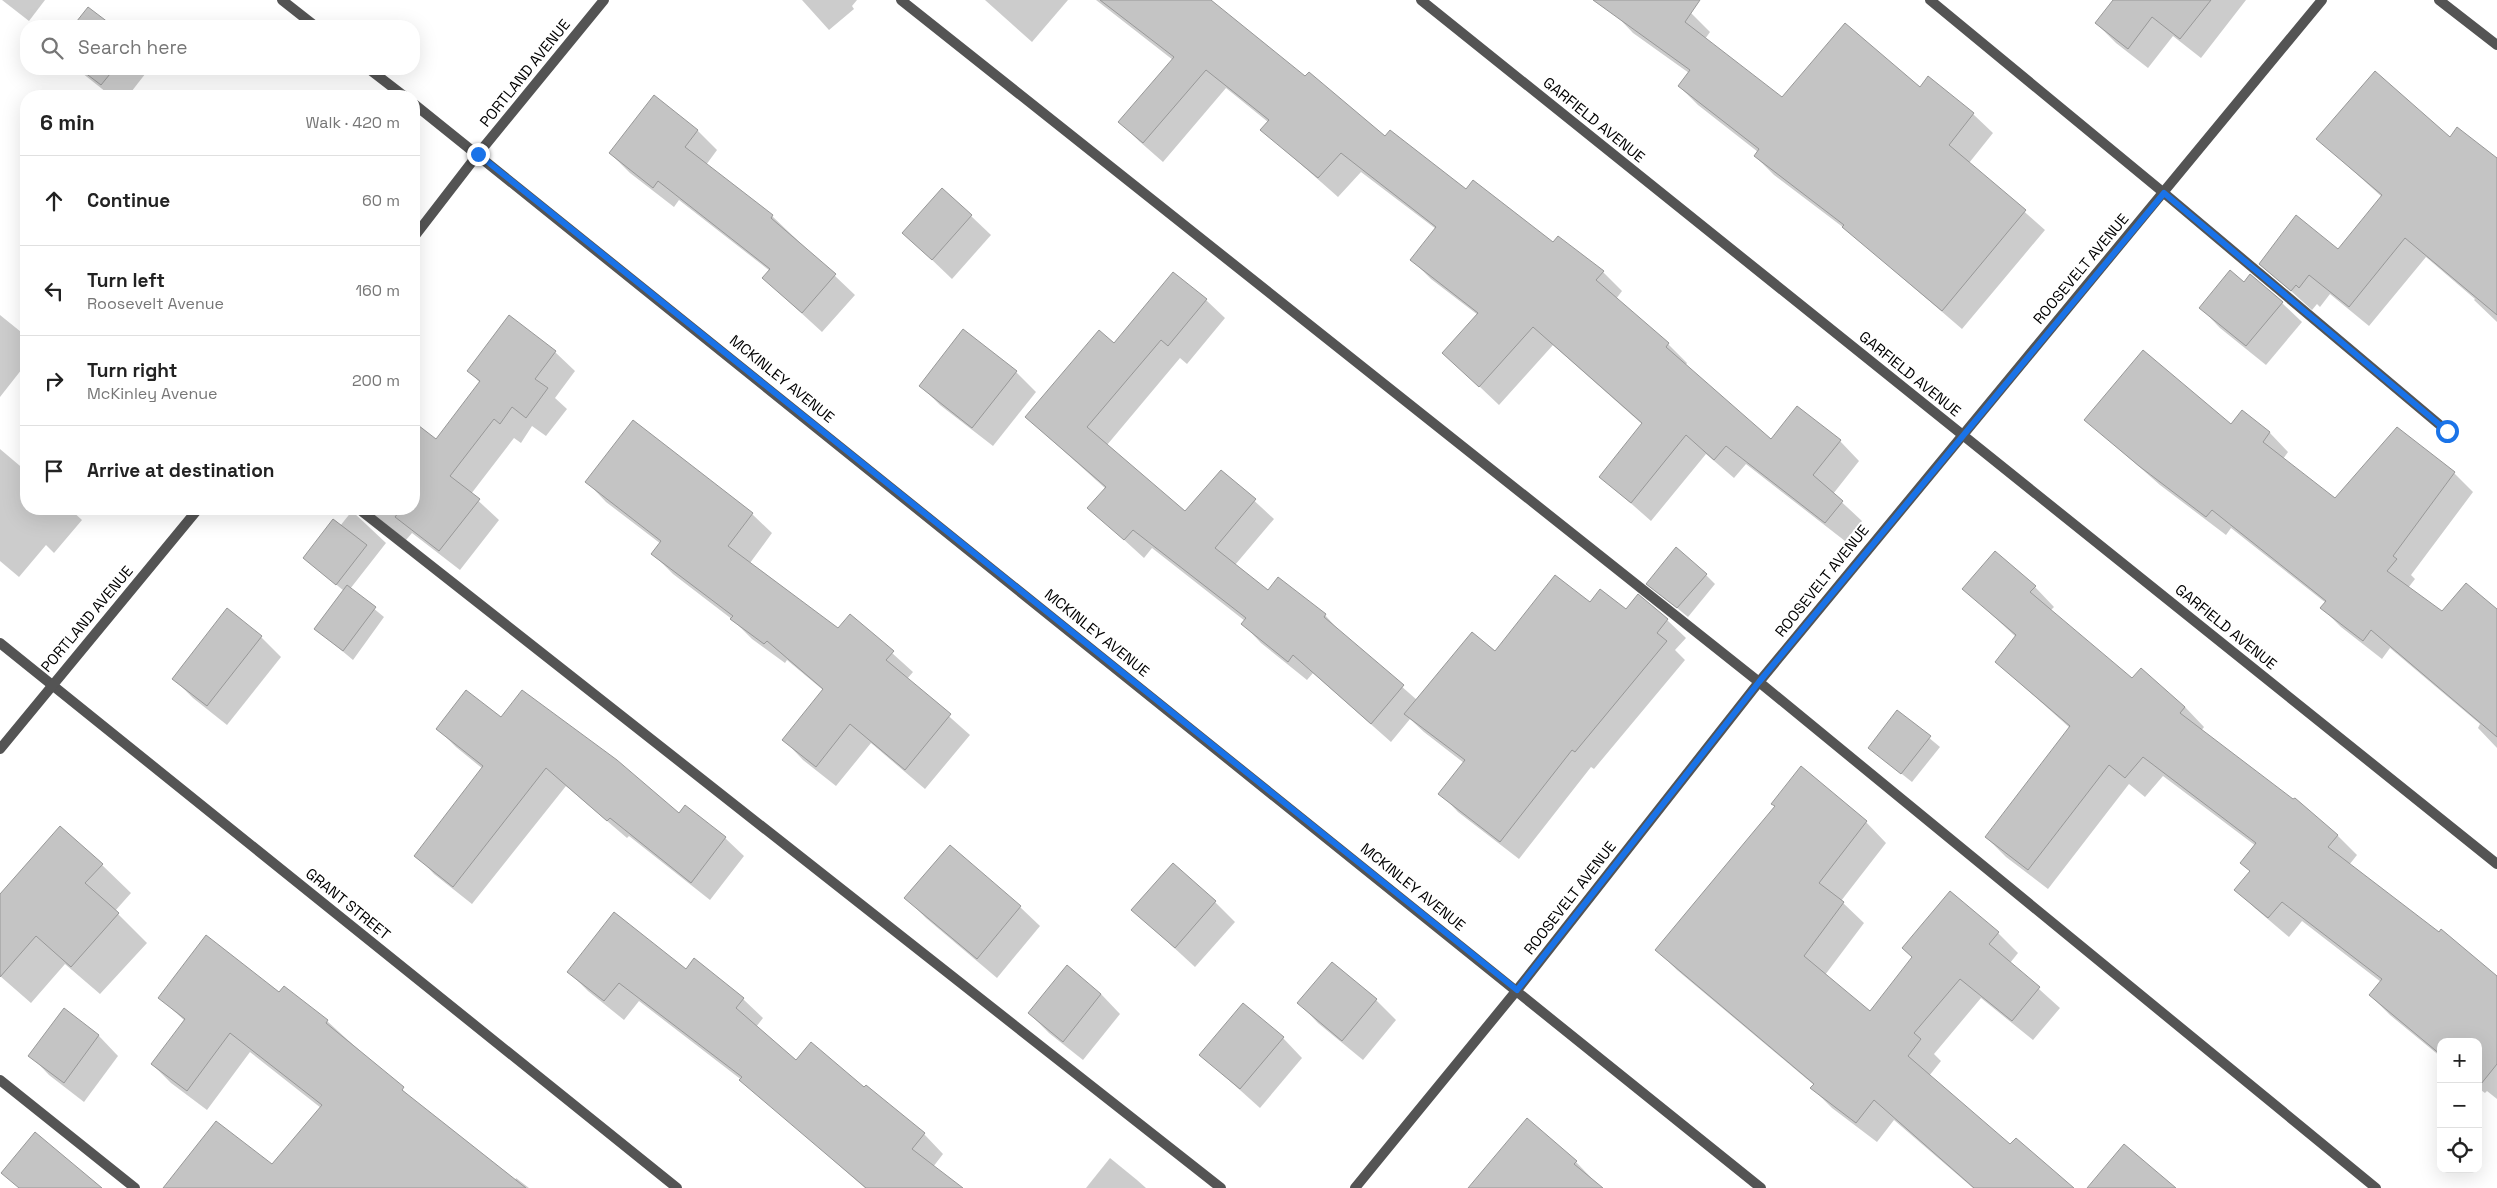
<!DOCTYPE html>
<html lang="en">
<head>
<meta charset="utf-8">
<style>
  :root { --surface:#fff; --page:#f2f2f2; --text:#222; --muted:#767676; --line:#e0e0e0 }
  body { margin:0; font-family:"Space Grotesk",sans-serif; background:var(--page); color:var(--text) }
  .controls { position:absolute; right:15px; bottom:15px; display:grid; overflow:hidden; border-radius:10px; box-shadow:0 5px 20px #0002 }
  .controls button { width:45px; height:45px; display:grid; place-items:center; padding:0; border:0; border-bottom:1px solid var(--line); background:var(--surface); color:var(--text); font:25px sans-serif }
  .stop { position:absolute; width:15px; height:15px; margin:-11px; border:4px solid #1a73e8; border-radius:50%; background:#fff }
  .stop.end { background:#1a73e8; border-color:#fff; box-shadow:0 1px 5px #0008 }
  .list { margin:0; padding:0; list-style:none }
  h2 { display:flex; justify-content:space-between; align-items:center; height:65px; margin:0; padding:0 20px; font-size:21px }
  h2 small { font-size:16px; font-weight:400; color:var(--muted) }
  .list li { display:grid; grid-template-columns:32px 1fr auto; gap:15px; align-items:center; box-sizing:border-box; height:90px; padding:0 20px; border-top:1px solid var(--line) }
  .list b { display:block; font-size:19px; white-space:nowrap }
  .list p { margin:0; font-size:16px; white-space:nowrap; color:var(--muted) }
  .list em { font-size:16px; font-style:normal; color:var(--muted) }
  .icon { flex:none; width:28px; height:28px; fill:none; stroke:currentColor; stroke-width:2; stroke-linecap:round; stroke-linejoin:round }
  .map { position:relative; flex:none; width:2497px; height:1188px; overflow:hidden }
  .search { position:absolute; background:var(--surface); box-shadow:0 5px 20px #0002; left:20px; top:20px; width:400px; height:55px; display:flex; align-items:center; gap:12px; box-sizing:border-box; padding:0 18px; border-radius:20px; color:var(--muted); font-size:19px }
  .panel { position:absolute; background:var(--surface); box-shadow:0 5px 20px #0002; left:20px; top:90px; width:400px; height:425px; border-radius:20px }
  .map>svg:first-child { display:block }
  .shadow { fill:#0003 }
  .building { fill:#c4c4c4; stroke:#989898 }
  .lines { fill:none; stroke-linecap:round; stroke-linejoin:round }
  .service { stroke:#545454; stroke-width:10 }
  .minor { stroke:#545454; stroke-width:10 }
  .tertiary { stroke:#545454; stroke-width:10 }
  .route { stroke:#1a73e8; stroke-width:6 }
  .labels { text-anchor:middle; stroke-width:4; stroke-linejoin:round; paint-order:stroke }
  .street-label { font-size:15px; fill:#000; stroke:#fff }
</style>
</head>
<body>
<div class="map">
<svg width="2497" height="1188" viewBox="0 0 2497 1188">
  <rect width="100%" height="100%" fill="#fff"/>
  <g class="shadow">
    <polygon points="2,0 45,0 29,21"/>
    <polygon points="802,0 857,0 852,6 854,9 829,30"/>
    <polygon points="985,0 1068,0 1032,42"/>
    <polygon points="1096,0 1209,0 1306,78 1386,138 1466,191 1603,272 1622,291 1616,299 1668,344 1687,363 1685,366 1771,441 1840,441 1859,461 1833,494 1862,521 1845,541 1746,464 1734,478 1706,454 1651,521 1601,477 1642,424 1553,345 1499,405 1444,353 1478,315 1431,279 1412,260 1436,229 1361,172 1338,197 1262,130 1268,122 1226,88 1163,162 1139,141 1120,122 1173,60"/>
    <polygon points="1623,0 1672,0 1691,13 1710,32 1705,39 1782,98 1920,89 1928,78 1973,114 1993,133 1969,163 2045,230 1962,329 1848,231 1774,175 1755,156 1758,152 1698,105 1679,86 1689,73 1633,33 1614,13"/>
    <polygon points="2114,0 2246,0 2201,58 2173,36 2148,68 2116,43 2096,23"/>
    <polygon points="77,69 149,69 128,96 111,96"/>
    <polygon points="698,131 717,150 706,165 772,216 855,295 822,332 763,278 770,271 679,200 674,207 630,173 610,153"/>
    <polygon points="2317,138 2451,138 2497,159 2497,322 2474,300 2475,299 2426,257 2369,326 2330,294 2320,307 2317,304 2312,310 2260,263 2339,251 2382,197"/>
    <polygon points="971,216 991,235 952,279 904,233"/>
    <polygon points="2245,284 2282,303 2302,322 2266,365 2220,328 2201,308"/>
    <polygon points="1206,300 1225,318 1187,364 1180,358 1107,445 1185,513 1222,471 1274,519 1235,565 1268,592 1325,615 1343,635 1417,700 1496,653 1590,604 1667,620 1686,638 1675,650 1685,660 1594,769 1591,767 1519,859 1458,812 1440,793 1464,763 1424,732 1410,719 1391,742 1313,673 1307,680 1261,643 1243,624 1245,621 1152,548 1144,558 1089,508 1106,489 1026,417 1114,345"/>
    <polygon points="0,315 26,336 26,374 22,369 0,397"/>
    <polygon points="964,331 1016,372 1036,392 993,446 940,405 920,385"/>
    <polygon points="555,352 575,371 555,398 567,409 546,436 532,426 521,443 514,438 471,494 499,520 460,570 412,533 406,540 366,509 414,509 414,431 417,427 436,441 480,383 469,371"/>
    <polygon points="2242,412 2270,433 2288,452 2283,459 2335,500 2454,473 2473,492 2411,575 2415,579 2408,588 2442,613 2497,611 2497,748 2478,728 2480,724 2390,648 2382,659 2341,627 2322,608 2326,603 2231,528 2226,535 2160,485 2086,420 2231,426"/>
    <polygon points="0,449 26,471 26,509 70,509 82,520 54,553 46,545 19,577 0,561"/>
    <polygon points="587,482 752,514 772,533 750,563 838,629 850,615 913,672 907,679 970,735 925,789 871,743 836,786 803,760 784,740 823,690 787,660 785,663 752,639 733,620 673,574 653,554 661,544 606,502"/>
    <polygon points="352,511 386,543 350,589 384,617 353,660 316,629 344,591 304,558 340,526"/>
    <polygon points="1706,575 1715,584 1688,617 1648,584"/>
    <polygon points="2035,587 2054,607 2050,611 2132,680 2185,707 2204,727 2201,731 2294,801 2295,799 2338,836 2357,855 2349,865 2497,977 2497,1099 2487,1091 2485,1093 2478,1088 2478,1042 2441,1042 2441,1057 2390,1015 2370,995 2381,982 2302,921 2289,937 2256,909 2236,890 2251,872 2256,846 2163,776 2145,797 2129,784 2048,889 2006,857 1986,837 2070,728 1996,662 2016,637 1964,589"/>
    <polygon points="227,610 261,637 281,657 227,725 193,698 173,678"/>
    <polygon points="1897,711 1940,747 1912,782 1869,748"/>
    <polygon points="437,728 680,815 725,838 744,856 710,900 629,836 627,838 566,786 472,904 434,874 416,855 483,769 456,747"/>
    <polygon points="1801,768 1866,822 1886,843 1841,901 1864,923 1825,975 1870,1013 1998,933 2018,953 2010,963 2060,1008 2033,1040 1981,998 1934,1054 1941,1061 1929,1076 2010,1146 2072,1188 1973,1188 1894,1120 1877,1142 1832,1108 1812,1088 1814,1085 1677,970 1657,950 1776,807"/>
    <polygon points="102,865 131,893 115,911 147,943 100,994 65,964 31,1003 0,976 0,896"/>
    <polygon points="906,898 1020,907 1040,926 997,978 926,918"/>
    <polygon points="1215,902 1235,922 1195,967 1133,910"/>
    <polygon points="1332,963 1376,1000 1396,1020 1363,1060 1318,1023 1299,1003"/>
    <polygon points="686,970 743,999 763,1018 756,1027 796,1061 864,1089 924,1134 943,1154 933,1167 961,1188 865,1188 743,1081 639,1001 624,1020 588,991 569,972"/>
    <polygon points="284,988 327,1021 419,1105 515,1181 516,1178 529,1188 208,1188 272,1166 321,1108 250,1052 207,1110 171,1083 152,1064 185,1021 160,998 279,994"/>
    <polygon points="1101,994 1120,1014 1083,1060 1049,1033 1029,1013"/>
    <polygon points="64,1010 99,1036 118,1056 84,1102 49,1075 30,1055"/>
    <polygon points="1283,1038 1302,1058 1260,1108 1201,1055"/>
    <polygon points="1110,1158 1137,1180 1146,1188 1086,1188"/>
    <polygon points="1576,1162 1601,1188 1514,1188"/>
  </g>
  <g class="building">
    <polygon points="1100,0 1211,0 1305,76 1309,72 1385,136 1390,130 1466,189 1473,180 1553,242 1558,236 1604,271 1596,280 1669,343 1666,347 1771,439 1797,406 1841,440 1813,475 1843,501 1825,523 1726,446 1714,460 1686,435 1631,503 1599,477 1642,423 1533,327 1479,387 1442,353 1478,313 1410,260 1436,227 1341,153 1318,178 1260,130 1269,120 1206,70 1143,143 1118,122 1174,57"/>
    <polygon points="1593,0 1700,0 1685,22 1782,97 1845,23 1920,87 1928,76 1974,113 1949,145 2026,210 1942,311 1842,227 1844,225 1754,156 1759,149 1678,86 1690,70"/>
    <polygon points="2113,0 2211,0 2180,39 2152,17 2128,49 2095,23"/>
    <polygon points="88,7 113,26 73,26"/>
    <polygon points="80,69 114,69 101,85"/>
    <polygon points="2375,71 2450,137 2457,127 2497,158 2497,315 2405,238 2349,307 2309,275 2299,288 2296,285 2291,291 2259,264 2296,215 2338,249 2382,195 2316,139"/>
    <polygon points="654,95 698,130 685,147 773,215 771,218 836,274 802,313 762,278 770,269 658,181 653,188 609,153"/>
    <polygon points="942,188 972,215 932,260 902,233"/>
    <polygon points="2230,270 2244,282 2250,274 2283,302 2246,346 2199,308"/>
    <polygon points="1173,272 1207,299 1168,346 1161,340 1087,427 1185,511 1221,470 1256,499 1215,548 1268,590 1278,577 1326,614 1324,617 1404,685 1371,724 1293,655 1288,662 1241,624 1246,618 1133,530 1124,540 1087,508 1106,487 1025,417 1099,330 1114,343"/>
    <polygon points="509,315 556,351 535,379 548,388 526,418 512,407 500,424 494,419 450,476 480,499 439,551 395,517 401,509 414,509 414,422 436,439 480,381 467,371"/>
    <polygon points="963,329 1017,371 972,428 919,386"/>
    <polygon points="2143,350 2231,424 2242,410 2270,432 2263,442 2335,498 2397,427 2455,472 2393,556 2397,559 2387,571 2442,611 2466,583 2497,609 2497,737 2371,630 2363,641 2320,608 2326,601 2212,510 2206,517 2139,466 2084,420"/>
    <polygon points="633,420 753,513 728,546 838,628 850,614 894,651 886,660 951,714 905,770 850,724 816,767 782,740 823,689 767,641 764,644 730,619 733,616 651,554 661,541 585,482"/>
    <polygon points="333,519 367,545 336,585 303,558"/>
    <polygon points="1676,547 1707,574 1677,608 1646,584"/>
    <polygon points="1995,551 2036,586 2030,592 2132,678 2141,668 2185,707 2180,713 2293,799 2295,798 2338,835 2328,847 2439,932 2441,929 2497,976 2497,1064 2481,1084 2478,1082 2478,1042 2441,1042 2441,1055 2369,995 2382,979 2282,902 2268,918 2234,890 2250,871 2240,863 2256,843 2143,757 2125,778 2109,765 2028,870 1985,837 2070,726 1995,662 2016,635 1962,589"/>
    <polygon points="1555,575 1590,602 1600,589 1626,609 1638,594 1668,619 1657,633 1667,641 1575,752 1572,750 1500,842 1438,794 1465,760 1404,714 1472,632 1495,651"/>
    <polygon points="347,585 376,607 343,651 314,629"/>
    <polygon points="227,608 262,636 207,706 172,679"/>
    <polygon points="466,690 501,717 522,690 617,760 679,813 685,805 726,837 691,883 610,818 607,821 546,768 453,887 414,856 483,766 436,729"/>
    <polygon points="1897,710 1931,736 1901,774 1868,748"/>
    <polygon points="1801,766 1867,821 1819,883 1844,902 1804,956 1870,1011 1912,957 1902,948 1950,891 1999,932 1989,944 2040,987 2012,1021 1960,979 1914,1033 1921,1039 1908,1056 2010,1144 2016,1138 2074,1188 1974,1188 1874,1100 1856,1123 1810,1088 1814,1084 1655,950 1775,806 1771,804"/>
    <polygon points="60,826 103,864 85,883 119,913 71,967 36,936 0,977 0,894"/>
    <polygon points="950,845 1021,906 977,959 904,898"/>
    <polygon points="1173,863 1216,901 1175,948 1131,910"/>
    <polygon points="614,912 686,969 694,958 744,998 736,1008 796,1060 811,1042 864,1087 866,1085 925,1133 912,1149 963,1188 866,1188 739,1080 742,1077 619,983 604,1001 567,972"/>
    <polygon points="206,935 279,992 284,986 328,1020 326,1023 404,1087 402,1090 526,1188 163,1188 216,1121 272,1164 322,1105 230,1033 187,1091 151,1064 185,1019 158,998"/>
    <polygon points="1332,962 1377,999 1342,1041 1297,1003"/>
    <polygon points="1067,965 1101,994 1063,1042 1028,1013"/>
    <polygon points="1243,1003 1284,1037 1240,1089 1199,1055"/>
    <polygon points="64,1008 99,1035 64,1083 28,1056"/>
    <polygon points="1527,1118 1577,1161 1574,1164 1603,1188 1468,1188"/>
    <polygon points="35,1132 102,1188 19,1188 1,1173"/>
    <polygon points="2124,1144 2176,1188 2087,1188"/>
  </g>
  <g class="lines">
    <g class="service">
      <polyline points="901,0 1759,682 2376,1188"/>
      <polyline points="1930,0 2164,193 2447,431"/>
      <polyline points="359,509 1221,1188"/>
      <polyline points="0,1080 135,1188"/>
    </g>
    <g class="minor">
      <polyline points="1421,0 2497,864"/>
      <polyline points="2439,0 2497,45"/>
      <polyline points="414,237 478,154 604,0"/>
      <polyline points="0,643 677,1188"/>
      <polyline points="0,749 198,509"/>
      <polyline points="1355,1188 1517,990 1759,682 2322,0"/>
    </g>
    <g class="tertiary">
      <polyline points="282,0 315,26"/>
      <polyline points="369,69 404,96"/>
      <polyline points="414,104 1761,1188"/>
    </g>
  </g>
  <g class="lines">
    <polyline class="route" points="478,154 1517,990 1759,682 2164,193 2447,431"/>
  </g>
  <g class="labels">
    <g class="street-label">
      <text transform="translate(525 73) rotate(-51)" y="5">PORTLAND AVENUE</text>
      <text transform="translate(1594 120) rotate(39)" y="5">GARFIELD AVENUE</text>
      <text transform="translate(2081 269) rotate(-50)" y="5">ROOSEVELT AVENUE</text>
      <text transform="translate(1910 374) rotate(39)" y="5">GARFIELD AVENUE</text>
      <text transform="translate(782 379) rotate(39)" y="5">MCKINLEY AVENUE</text>
      <text transform="translate(1822 581) rotate(-51)" y="5">ROOSEVELT AVENUE</text>
      <text transform="translate(87 619) rotate(-50)" y="5">PORTLAND AVENUE</text>
      <text transform="translate(2226 627) rotate(39)" y="5">GARFIELD AVENUE</text>
      <text transform="translate(1097 633) rotate(39)" y="5">MCKINLEY AVENUE</text>
      <text transform="translate(1413 887) rotate(39)" y="5">MCKINLEY AVENUE</text>
      <text transform="translate(1570 898) rotate(-52)" y="5">ROOSEVELT AVENUE</text>
      <text transform="translate(348 904) rotate(39)" y="5">GRANT STREET</text>
    </g>
  </g>
</svg>
<div class="controls">
<button>+</button>
<button>−</button>
<button><svg class="icon" aria-label="locate" viewBox="0 0 24 24"><circle cx="12" cy="12" r="6"/><path d="M12 2v4M12 18v4M2 12h4M18 12h4"/></svg></button>
</div>
<div class="stop" style="left:2447px;top:431px"></div>
<div class="stop end" style="left:478px;top:154px"></div>
<div class="search"><svg class="icon" aria-label="search" viewBox="0 0 24 24"><circle cx="10" cy="10" r="6"/><path d="M15 15l6 6"/></svg>Search here</div>
<section class="panel">
<h2>6 min<small>Walk · 420 m</small></h2>
<ul class="list">
<li><svg class="icon" aria-label="ahead" viewBox="0 0 24 24"><path d="M12 20V5M6 11l6-6 6 6"/></svg><div><b>Continue</b></div><em>60 m</em></li>
<li><svg class="icon" aria-label="left" viewBox="0 0 24 24"><path d="M17 20v-9H6M10 6l-5 5 5 5"/></svg><div><b>Turn left</b><p>Roosevelt Avenue</p></div><em>160 m</em></li>
<li><svg class="icon" aria-label="right" viewBox="0 0 24 24"><path d="M7 20v-9h11M14 6l5 5-5 5"/></svg><div><b>Turn right</b><p>McKinley Avenue</p></div><em>200 m</em></li>
<li><svg class="icon" aria-label="arrive" viewBox="0 0 24 24"><path d="M6 21V4h12l-3 4 3 4H6"/></svg><div><b>Arrive at destination</b></div></li>
</ul>
</section>
</div>
</body>
</html>
